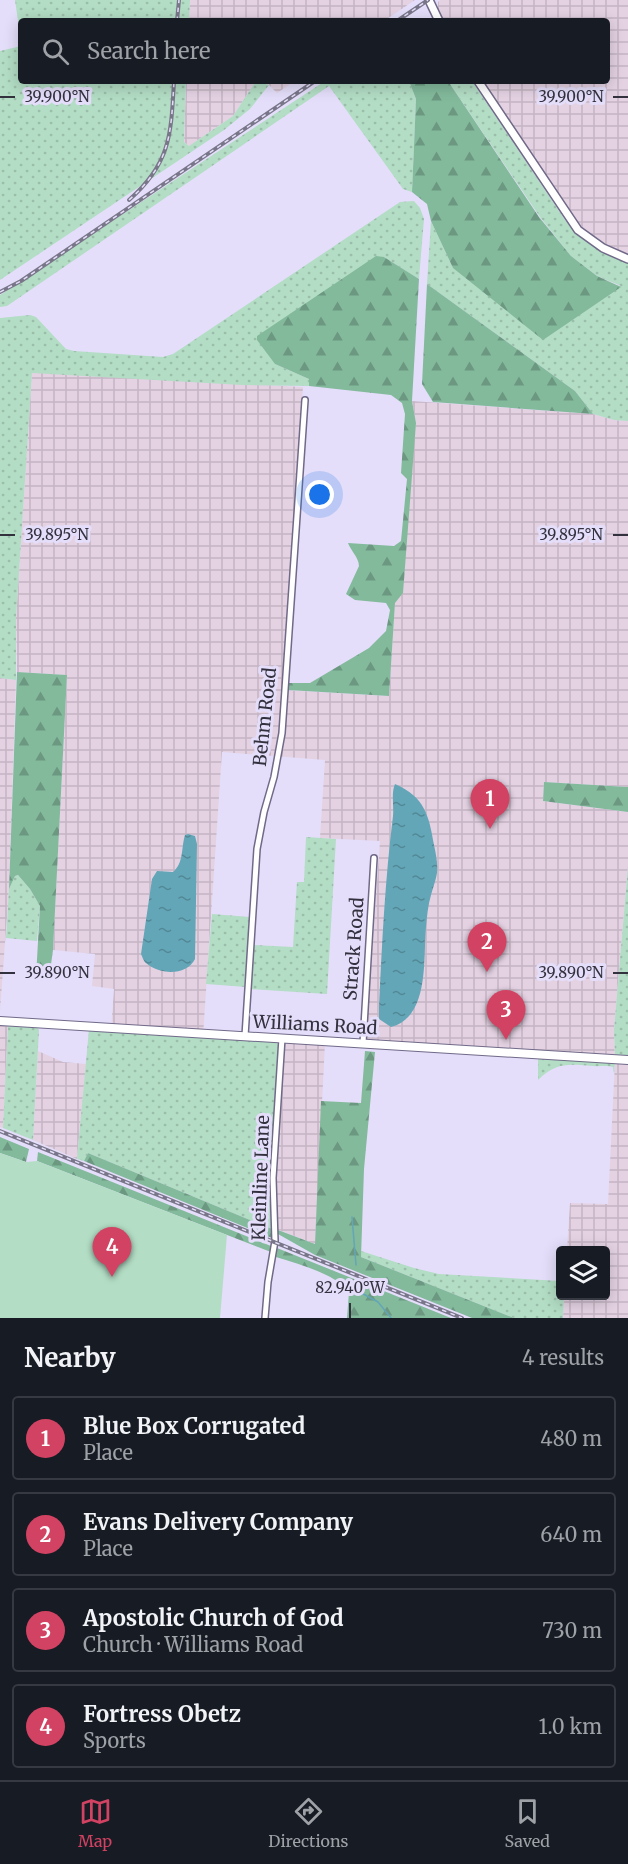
<!DOCTYPE html>
<html lang="en">
<head>
<meta charset="utf-8">
<style>
  :root { --surface:#171b24; --page:#20242c; --text:#f1f3f6; --muted:#9ea1a6; --line:#363941; --accent:#d24262 }
  body { margin:0; font-family:Merriweather,serif; background:var(--page); color:var(--text) }
  .controls { position:absolute; right:18px; bottom:18px; display:grid; overflow:hidden; border-radius:6px; box-shadow:0 3px 15px #0003 }
  .controls button { width:54px; height:54px; display:grid; place-items:center; padding:0; border:0; border-bottom:2px solid var(--line); background:var(--surface); color:var(--text); font:30px sans-serif }
  .you { position:absolute; left:320px; top:495px; width:21px; height:21px; margin:-15px; border:4px solid #fff; border-radius:50%; background:#1a73e8; box-shadow:0 0 0 9px #1a73e833 }
  .badge { display:grid; place-items:center; width:39px; height:39px; border-radius:50%; background:var(--accent); color:#fff; font-size:20px; font-weight:700 }
  .pin { position:absolute; translate:-50% -50px; filter:drop-shadow(0 2px 3px #0008) }
  .pin::after { content:''; position:absolute; top:32px; width:21px; height:18px; background:inherit; clip-path:polygon(0 0,100% 0,50% 100%) }
  .list { margin:0; padding:0; list-style:none }
  h2 { display:flex; justify-content:space-between; align-items:center; height:78px; margin:0; padding:0 24px; font-size:26px }
  h2 small { font-size:20px; font-weight:400; color:var(--muted) }
  .list li { display:grid; grid-template-columns:39px 1fr auto; gap:18px; align-items:center; box-sizing:border-box; height:84px; margin:0 12px 12px; padding:0 12px; border:2px solid var(--line); border-radius:6px }
  .list b { display:block; font-size:22px; white-space:nowrap }
  .list p { margin:0; font-size:20px; white-space:nowrap; color:var(--muted) }
  .list em { font-size:20px; font-style:normal; color:var(--muted) }
  .icon { flex:none; width:33px; height:33px; fill:none; stroke:currentColor; stroke-width:2; stroke-linecap:round; stroke-linejoin:round }
  .map { position:relative; flex:none; width:628px; height:1318px; overflow:hidden }
  .search { position:absolute; background:var(--surface); box-shadow:0 3px 15px #0003; left:18px; right:18px; top:18px; height:66px; display:flex; align-items:center; gap:15px; box-sizing:border-box; padding:0 21px; border-radius:6px; color:var(--muted); font-size:22px }
  .sheet { height:462px; background:var(--surface) }
  nav { display:flex; justify-content:space-around; align-items:center; box-sizing:border-box; height:84px; border-top:2px solid var(--line); background:var(--surface); font-size:16px; color:var(--muted) }
  nav a { display:grid; justify-items:center; gap:3px }
  nav .on { color:var(--accent) }
  .map>svg:first-child { display:block }
  .industrial { fill:url(#industrial-grid) }
  .grass { fill:url(#grass-dots) }
  .forest { fill:url(#forest-firs) }
  .pitch { fill:#b3ddc5 }
  .water { fill:url(#water-ripples) }
  .lines { fill:none; stroke-linecap:round; stroke-linejoin:round }
  .stream { stroke:#63a6b7; stroke-width:1.5 }
  .minor-casing { stroke:#706988; stroke-width:8 }
  .tertiary-casing { stroke:#706988; stroke-width:10 }
  .secondary-casing { stroke:#706988; stroke-width:10 }
  .minor { stroke:#fff; stroke-width:5 }
  .tertiary { stroke:#fff; stroke-width:7 }
  .secondary { stroke:#fff; stroke-width:8 }
  .rail-casing { stroke:#7a768a; stroke-width:4 }
  .rail { stroke:#e4defa; stroke-width:1.5; stroke-dasharray:4.5; stroke-linecap:butt }
  .ticks { fill:none; stroke:#34313f; stroke-width:2 }
  .labels { text-anchor:middle; stroke-width:6; stroke-linejoin:round; paint-order:stroke }
  .street-label { font-size:18px; fill:#34313f; stroke:#e4defa }
  .ticks-label { font-size:15px; text-anchor:middle; fill:#34313f; stroke:#e4defa; stroke-width:6; stroke-linejoin:round; paint-order:stroke }
</style>
</head>
<body>
<div class="map">
<svg width="628" height="1318" viewBox="0 0 628 1318">
  <defs>
    <pattern id="industrial-grid" width="8" height="8" patternUnits="userSpaceOnUse" patternTransform="scale(1.5)"><rect width="8" height="8" fill="#e4d2e3"/><path d="M0 4h8M4 0v8" fill="none" stroke="#c4b5c4"/></pattern>
    <pattern id="grass-dots" width="8" height="8" patternUnits="userSpaceOnUse" patternTransform="scale(1.5)"><rect width="8" height="8" fill="#b3ddc5"/><path d="M2 2h.1M6 6h.1" fill="none" stroke="#9bbeaa" stroke-width="1.8" stroke-linecap="round"/></pattern>
    <pattern id="forest-firs" width="22" height="20" patternUnits="userSpaceOnUse" patternTransform="scale(1.5)"><rect width="22" height="20" fill="#83ba9c"/><path d="M5 1l3.5 6h-7zM16 11l3.5 6h-7z" fill="#6c9881"/></pattern>
    <pattern id="water-ripples" width="26" height="14" patternUnits="userSpaceOnUse" patternTransform="scale(1.5)"><rect width="26" height="14" fill="#63a6b7"/><path d="M2 4q2-2 4 0t4 0M15 11q2-2 4 0t4 0" fill="none" stroke="#528896"/></pattern>
  </defs>
  <rect width="100%" height="100%" fill="#e4defa"/>
  <g class="industrial">
    <polygon points="190,0 415,0 384,21 189,21"/>
    <polygon points="440,0 628,0 628,255 621,253 604,245 584,230 553,189 482,81 607,81 607,21 443,21 438,11 438,2"/>
    <polygon points="186,81 295,81 277,93 269,85 256,81 233,116 189,146 184,142"/>
    <polygon points="32,372 303,387 282,690 389,696 395,603 416,423 412,401 593,414 614,420 628,421 628,787 544,782 543,801 628,812 628,866 614,1030 615,1061 628,1062 628,1318 563,1318 564,1296 606,1296 606,1250 567,1250 570,1203 608,1204 615,1061 365,1047 380,841 320,838 325,760 222,752 203,1036 111,1030 114,989 92,986 95,954 53,950 67,675 17,672 16,618"/>
    <polygon points="0,678 16,680 9,889 0,1011"/>
    <polygon points="0,1017 8,1024 3,1128 0,1127"/>
    <polygon points="276,1042 325,1043 315,1244 279,1230 272,1229 269,1186 279,1046"/>
    <polygon points="38,1051 63,1062 86,1064 77,1159 33,1140"/>
  </g>
  <g class="grass">
    <polygon points="15,0 190,0 189,21 21,21 21,42"/>
    <polygon points="21,46 21,81 186,81 184,142 189,146 233,116 256,81 269,85 250,109 224,130 0,280 0,51"/>
    <polygon points="325,81 409,81 416,99 412,192 403,189 329,86 7,306 0,307 0,295"/>
    <path d="M448,81H472L565,220C584,240 602,254 628,263V421L614,420L593,414L575,391L427,284L431,221L453,268L621,286L597,276L571,256L540,217Z"/>
    <polygon points="414,201 420,208 424,219 419,279 384,257 275,364 309,379 309,386 242,385 32,373 16,618 16,680 0,678 0,318 30,315 36,317 66,349 74,351 163,357 173,354 400,202"/>
    <polygon points="306,837 336,839 327,994 250,989 253,945 293,947 297,882 304,882"/>
    <polygon points="628,866 628,1056 615,1056 614,1030"/>
    <polygon points="18,875 30,889 40,906 37,941 6,938 9,889 15,876"/>
    <polygon points="212,914 250,917 246,987 206,984"/>
    <polygon points="8,1024 36,1026 39,1030 33,1140 3,1128"/>
    <polygon points="89,1029 276,1042 279,1046 269,1186 272,1229 88,1153 84,1161 77,1159"/>
    <path d="M538,1057L615,1061L614,1074L613,1067C606,1065 600,1067 593,1066C569,1064 556,1062 538,1080Z"/>
    <polygon points="361,1251 414,1268 439,1274 560,1281 560,1296 564,1296 563,1318 514,1318 361,1257"/>
  </g>
  <g class="forest">
    <polygon points="409,81 448,81 539,217 571,256 597,276 621,287 543,340 453,268 431,221 427,204 412,192 416,99"/>
    <path d="M376,256L384,257L419,279L412,401L416,423L403,593L395,603L389,696L288,690L289,683H310L369,648L386,631L390,610L386,603L355,600L346,594L359,566C359,558 351,551 348,543L394,546L401,541L407,479L401,473L405,414L402,403L391,395L309,386V379L275,364L257,340V336Z"/>
    <polygon points="427,284 575,391 593,414 433,402 422,384"/>
    <polygon points="17,672 67,675 53,950 49,979 36,977 40,906 30,889 18,875 15,876 9,889"/>
    <polygon points="544,782 628,787 628,812 543,801"/>
    <polygon points="365,1051 375,1052 364,1169 361,1257 514,1318 472,1318 315,1255 278,1234 278,1230 315,1244 321,1101 361,1103"/>
    <polygon points="0,1137 29,1149 26,1162 0,1153"/>
    <polygon points="38,1152 271,1246 271,1252 37,1161"/>
    <polygon points="88,1153 272,1229 272,1238 84,1161"/>
    <path d="M277,1248L451,1318H347L349,1292C334,1273 298,1264 276,1257Z"/>
  </g>
  <polygon class="pitch" points="0,1153 26,1162 37,1161 227,1235 220,1318 0,1318"/>
  <g class="water">
    <path d="M395,784C425,797 429,816 434,845C436,854 438,864 437,873C436,880 433,887 431,895C428,905 427,916 426,927C423,958 430,1017 391,1027L379,1019V1007C382,943 385,880 393,816C394,805 391,793 395,784Z"/>
    <path d="M188,834L195,836L197,844L195,959C187,976 159,975 146,963C144,962 142,956 141,954L152,879L157,871L173,872C184,863 181,848 185,835Z"/>
  </g>
  <g class="lines">
    <g class="stream">
      <polyline points="352,1217 356,1265"/>
      <polyline points="355,1286 356,1290 378,1302 391,1318"/>
    </g>
    <defs>
      <g id="minor">
        <polyline points="245,1036 257,849 264,812 274,777 282,733 305,400"/>
        <polyline points="363,1043 374,858"/>
        <polyline points="265,1318 268,1282 275,1241 273,1178 282,1038"/>
      </g>
      <g id="tertiary">
        <polyline points="429,0 439,21"/>
        <polyline points="478,81 578,230 603,248 628,259"/>
      </g>
      <polyline id="secondary" points="0,1021 628,1060"/>
    </defs>
    <use href="#minor" class="minor-casing"/>
    <use href="#tertiary" class="tertiary-casing"/>
    <use href="#secondary" class="secondary-casing"/>
    <use href="#minor" class="minor"/>
    <use href="#tertiary" class="tertiary"/>
    <use href="#secondary" class="secondary"/>
    <defs>
      <g id="rail">
        <polyline points="177,21 179,0"/>
        <polyline points="397,21 428,0"/>
        <path d="M129,200C171,163 171,134 174,81"/>
        <polyline points="0,292 21,281 315,81"/>
        <polyline points="0,1131 462,1318"/>
      </g>
    </defs>
    <use href="#rail" class="rail-casing"/>
    <use href="#rail" class="rail"/>
  </g>
  <path class="ticks" d="M0,97H15M613,97H628M0,535H15M613,535H628M0,973H15M613,973H628M350,1303V1318"/>
  <g class="labels">
    <g class="street-label">
      <text transform="translate(265 717) rotate(-84)" y="6">Behm Road</text>
      <text transform="translate(354 949) rotate(-86)" y="6">Strack Road</text>
      <text transform="translate(315 1025) rotate(3)" y="6">Williams Road</text>
      <text transform="translate(261 1178) rotate(-88)" y="6">Kleinline Lane</text>
    </g>
  </g>
  <g class="ticks-label">
    <text x="57" y="102">39.900°N</text>
    <text x="571" y="102">39.900°N</text>
    <text x="57" y="540">39.895°N</text>
    <text x="571" y="540">39.895°N</text>
    <text x="57" y="978">39.890°N</text>
    <text x="571" y="978">39.890°N</text>
    <text x="350" y="1293">82.940°W</text>
  </g>
</svg>
<div class="controls">
<button><svg class="icon" aria-label="layers" viewBox="0 0 24 24"><path d="M12 4l9 5-9 5-9-5zM3 14l9 5 9-5"/></svg></button>
</div>
<div class="you"></div>
<div class="pin badge" style="left:490px;top:829px">1</div>
<div class="pin badge" style="left:487px;top:972px">2</div>
<div class="pin badge" style="left:506px;top:1040px">3</div>
<div class="pin badge" style="left:112px;top:1277px">4</div>
<div class="search"><svg class="icon" aria-label="search" viewBox="0 0 24 24"><circle cx="10" cy="10" r="6"/><path d="M15 15l6 6"/></svg>Search here</div>
</div>
<section class="sheet">
<h2>Nearby<small>4 results</small></h2>
<ul class="list">
<li><span class="badge">1</span><div><b>Blue Box Corrugated</b><p>Place</p></div><em>480 m</em></li>
<li><span class="badge">2</span><div><b>Evans Delivery Company</b><p>Place</p></div><em>640 m</em></li>
<li><span class="badge">3</span><div><b>Apostolic Church of God</b><p>Church · Williams Road</p></div><em>730 m</em></li>
<li><span class="badge">4</span><div><b>Fortress Obetz</b><p>Sports</p></div><em>1.0 km</em></li>
</ul>
</section>
<nav>
<a class="on"><svg class="icon" aria-label="map" viewBox="0 0 24 24"><path d="M3 6l6-2 6 2 6-2v14l-6 2-6-2-6 2zM9 4v14M15 6v14"/></svg>Map</a>
<a><svg class="icon" aria-label="directions" viewBox="0 0 24 24"><path d="M12 3l9 9-9 9-9-9zM9 14v-3h6M13 9l2 2-2 2"/></svg>Directions</a>
<a><svg class="icon" aria-label="saved" viewBox="0 0 24 24"><path d="M7 4h10v16l-5-4-5 4z"/></svg>Saved</a>
</nav>
</body>
</html>
